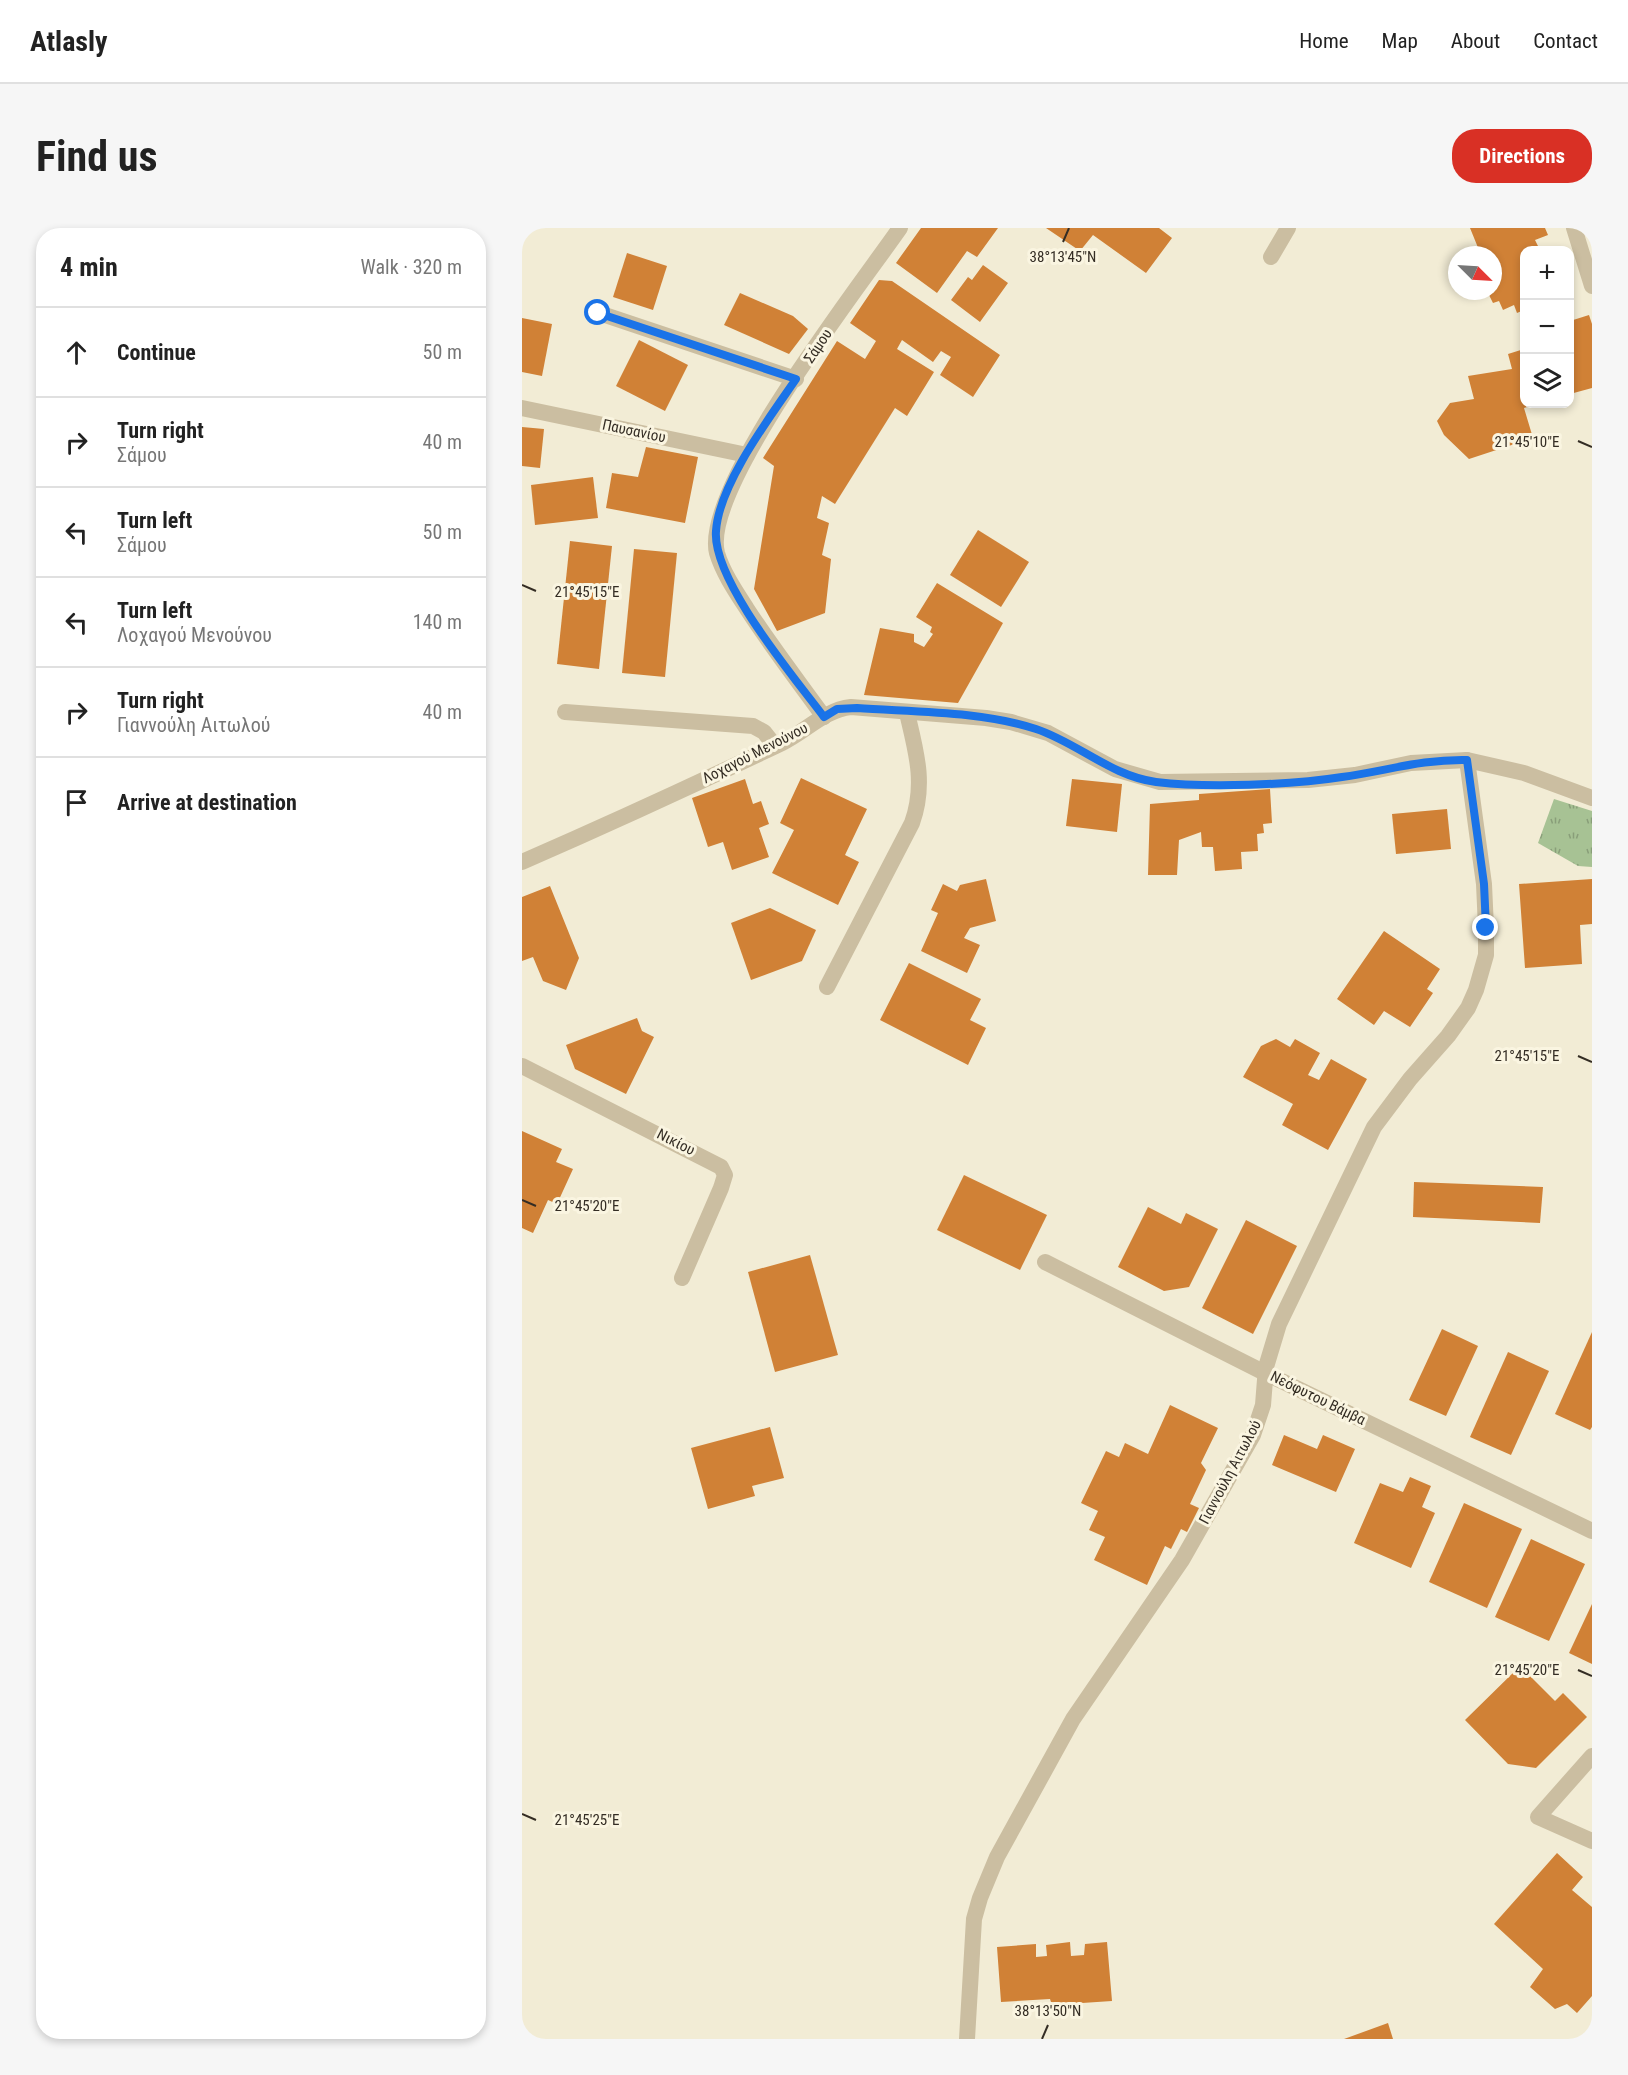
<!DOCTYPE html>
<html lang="en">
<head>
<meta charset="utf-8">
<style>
  :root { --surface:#fff; --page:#f6f6f6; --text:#222; --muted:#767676; --line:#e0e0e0; --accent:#d93025 }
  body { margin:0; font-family:"Roboto Condensed",sans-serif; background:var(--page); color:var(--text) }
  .controls { position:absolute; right:18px; top:18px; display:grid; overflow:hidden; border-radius:12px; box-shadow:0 3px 9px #0003 }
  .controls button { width:54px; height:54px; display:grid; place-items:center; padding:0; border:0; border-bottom:2px solid var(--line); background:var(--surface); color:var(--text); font:30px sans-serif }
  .compass { position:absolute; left:926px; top:18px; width:54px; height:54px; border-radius:50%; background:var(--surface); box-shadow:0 3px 9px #0003; rotate:114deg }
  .stop { position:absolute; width:18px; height:18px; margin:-14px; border:4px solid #1a73e8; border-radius:50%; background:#fff }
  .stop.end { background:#1a73e8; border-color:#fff; box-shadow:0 2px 6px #0008 }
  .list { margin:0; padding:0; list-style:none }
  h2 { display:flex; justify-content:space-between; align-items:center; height:78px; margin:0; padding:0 24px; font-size:26px }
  h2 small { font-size:20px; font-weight:400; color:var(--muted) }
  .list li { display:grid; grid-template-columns:39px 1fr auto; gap:18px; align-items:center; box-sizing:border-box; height:90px; padding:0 24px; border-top:2px solid var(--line) }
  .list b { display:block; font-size:22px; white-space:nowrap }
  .list p { margin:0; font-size:20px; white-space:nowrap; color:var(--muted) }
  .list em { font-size:20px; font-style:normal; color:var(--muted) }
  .icon { flex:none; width:33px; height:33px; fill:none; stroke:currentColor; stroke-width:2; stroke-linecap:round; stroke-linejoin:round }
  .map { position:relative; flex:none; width:1070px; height:1811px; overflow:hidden; border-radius:24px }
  header { display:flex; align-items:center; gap:36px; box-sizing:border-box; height:84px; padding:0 30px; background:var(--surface); border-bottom:2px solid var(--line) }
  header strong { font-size:28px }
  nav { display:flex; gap:33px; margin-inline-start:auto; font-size:21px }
  .intro { display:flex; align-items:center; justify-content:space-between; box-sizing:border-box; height:144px; padding:0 36px }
  h1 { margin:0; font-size:42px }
  .button { padding:15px 27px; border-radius:24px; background:var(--accent); color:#fff; font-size:21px; font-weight:700 }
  main { display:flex; gap:36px; padding:0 36px }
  aside { flex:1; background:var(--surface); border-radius:24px; box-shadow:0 3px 9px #0003 }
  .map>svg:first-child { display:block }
  .grass { fill:url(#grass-tufts) }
  .building { fill:#d08136 }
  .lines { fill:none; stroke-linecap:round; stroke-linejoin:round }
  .minor { stroke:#cbbea1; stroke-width:16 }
  .route { stroke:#1a73e8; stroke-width:8 }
  .ticks { fill:none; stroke:#342d24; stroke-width:2 }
  .labels { text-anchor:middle; stroke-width:6; stroke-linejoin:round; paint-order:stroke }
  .street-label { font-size:15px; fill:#342d24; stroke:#faf5e1 }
  .ticks-label { font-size:15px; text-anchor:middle; fill:#342d24; stroke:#faf5e1; stroke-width:6; stroke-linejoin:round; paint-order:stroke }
</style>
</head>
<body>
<header>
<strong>Atlasly</strong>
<nav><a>Home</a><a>Map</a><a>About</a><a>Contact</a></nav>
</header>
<div class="intro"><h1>Find us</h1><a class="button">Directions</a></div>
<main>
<aside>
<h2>4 min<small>Walk · 320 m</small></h2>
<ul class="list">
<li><svg class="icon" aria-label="ahead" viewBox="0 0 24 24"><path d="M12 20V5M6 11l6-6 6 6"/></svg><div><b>Continue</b></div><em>50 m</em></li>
<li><svg class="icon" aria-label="right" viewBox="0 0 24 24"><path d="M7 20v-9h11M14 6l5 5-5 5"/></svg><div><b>Turn right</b><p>Σάμου</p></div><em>40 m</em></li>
<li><svg class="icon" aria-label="left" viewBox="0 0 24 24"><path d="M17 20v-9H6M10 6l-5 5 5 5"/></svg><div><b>Turn left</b><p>Σάμου</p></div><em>50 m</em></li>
<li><svg class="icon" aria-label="left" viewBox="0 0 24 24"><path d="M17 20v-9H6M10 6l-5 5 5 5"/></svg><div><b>Turn left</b><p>Λοχαγού Μενούνου</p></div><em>140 m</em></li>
<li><svg class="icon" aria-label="right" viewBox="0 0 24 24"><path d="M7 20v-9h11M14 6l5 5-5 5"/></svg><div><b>Turn right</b><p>Γιαννούλη Αιτωλού</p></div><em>40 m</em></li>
<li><svg class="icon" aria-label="arrive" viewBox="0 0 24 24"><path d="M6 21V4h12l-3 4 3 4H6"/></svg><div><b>Arrive at destination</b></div></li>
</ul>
</aside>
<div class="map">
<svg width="1070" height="1811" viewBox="0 0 1070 1811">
  <defs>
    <pattern id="grass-tufts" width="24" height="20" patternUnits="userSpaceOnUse" patternTransform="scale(1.5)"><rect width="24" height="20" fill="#a7c294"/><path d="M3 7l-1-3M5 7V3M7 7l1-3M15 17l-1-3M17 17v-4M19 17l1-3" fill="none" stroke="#899e79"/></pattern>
  </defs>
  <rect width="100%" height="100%" fill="#f2ecd5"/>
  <polygon class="grass" points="1032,571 1070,583 1070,639 1056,638 1016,615"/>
  <g class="building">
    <polygon points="399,0 476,0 455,29 445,23 415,65 374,35"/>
    <polygon points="524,0 637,0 650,10 624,45 571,7 558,23"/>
    <polygon points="948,0 1023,0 1026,7 1013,12 1018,22 1002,22 1002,82 995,85 992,77 981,82 977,73 971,75 965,63 971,63 971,27 959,27"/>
    <polygon points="105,25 145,38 131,82 91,69"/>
    <polygon points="461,37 486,55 458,94 429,72 446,49 450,52"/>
    <polygon points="357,52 370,53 478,127 451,169 418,147 429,129 419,123 411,134 380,112 375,121 412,144 385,188 373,180 313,276 300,268 295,290 307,295 300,327 309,331 303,385 255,403 232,361 252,238 241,230 315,113 343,131 354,113 328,95"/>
    <polygon points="218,65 271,88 286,101 267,126 202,97"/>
    <polygon points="1067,87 1070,96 1070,160 1048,166 1048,93"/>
    <polygon points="0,90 30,96 20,148 0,144"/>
    <polygon points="117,112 166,137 143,183 94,158"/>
    <polygon points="1002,121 1002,176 1014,176 1002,180 1011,210 947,231 922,207 915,193 928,175 952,171 946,148 990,141 986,126"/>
    <polygon points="0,199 22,201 18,240 0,238"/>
    <polygon points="124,219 176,229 163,295 84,280 90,245 116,249"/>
    <polygon points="71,249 76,290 13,297 9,257"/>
    <polygon points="456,302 507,334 479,379 428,347"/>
    <polygon points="48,313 90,318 77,441 35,436"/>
    <polygon points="112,321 155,325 143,449 100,445"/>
    <polygon points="415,355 481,395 436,475 342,467 358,400 392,406 392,414 402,419 411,406 408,404 410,399 394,389"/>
    <polygon points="279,550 345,581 323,627 337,634 316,677 250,645 272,602 258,595"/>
    <polygon points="223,551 231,576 239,573 247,596 237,600 247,629 210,642 201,614 186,619 170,570"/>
    <polygon points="550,551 600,556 595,604 544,598"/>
    <polygon points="748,561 750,595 741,596 742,605 735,606 736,623 719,624 720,641 693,643 691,619 680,619 679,604 657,612 655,647 626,647 628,576 677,572 677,566"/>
    <polygon points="925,581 929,621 874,626 870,586"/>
    <polygon points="464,651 474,693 448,700 442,710 458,717 445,745 399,723 416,685 409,682 421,656 435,663 438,657"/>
    <polygon points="1070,651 1070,696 1058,697 1060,736 1003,740 997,656"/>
    <polygon points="28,658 57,730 44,762 21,753 11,729 0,733 0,669"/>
    <polygon points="248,680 294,702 280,733 229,752 209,695"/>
    <polygon points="862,703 918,741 905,761 911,765 888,799 862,783 852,797 815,771"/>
    <polygon points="387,735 459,771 448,792 464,800 446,837 358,792"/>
    <polygon points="115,790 120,803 132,809 104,866 53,841 44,817"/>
    <polygon points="754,811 768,819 773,811 798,825 786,847 797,852 809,831 845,851 806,922 760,897 771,876 721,849 739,818"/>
    <polygon points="0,903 40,921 34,934 51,941 35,976 26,972 11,1005 0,1000"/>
    <polygon points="442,947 525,987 498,1042 415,1002"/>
    <polygon points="892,954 1021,959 1018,995 891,989"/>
    <polygon points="626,979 659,996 664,985 696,1001 667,1059 642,1063 596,1039"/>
    <polygon points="724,992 775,1018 731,1106 680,1080"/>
    <polygon points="288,1027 316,1127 253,1144 226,1044"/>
    <polygon points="920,1101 956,1118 924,1188 887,1172"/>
    <polygon points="1070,1104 1070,1199 1068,1202 1033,1186"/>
    <polygon points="986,1124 1027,1143 989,1227 948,1209"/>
    <polygon points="648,1177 696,1200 679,1235 684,1242 668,1276 677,1280 665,1304 659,1301 649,1321 643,1318 625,1357 572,1332 583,1309 567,1302 576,1283 559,1275 584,1223 597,1229 603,1215 626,1226"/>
    <polygon points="248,1199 262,1250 230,1258 233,1268 186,1281 169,1220"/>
    <polygon points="762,1207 795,1221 801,1207 833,1221 814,1264 750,1237"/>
    <polygon points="888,1249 909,1258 900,1279 913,1285 889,1340 832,1315 858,1255 881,1264"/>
    <polygon points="942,1275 1000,1301 965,1380 907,1354"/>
    <polygon points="1009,1311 1063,1336 1027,1413 973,1389"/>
    <polygon points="1070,1376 1070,1436 1047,1425"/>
    <polygon points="998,1438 1033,1473 1041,1465 1065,1489 1014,1540 986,1536 943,1492"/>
    <polygon points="1035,1625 1061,1649 1050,1662 1070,1679 1070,1768 1055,1785 1045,1776 1033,1781 1008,1759 1021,1741 972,1696"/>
    <polygon points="548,1714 549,1728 562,1727 563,1716 585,1714 590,1773 530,1777 528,1771 479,1774 475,1719 514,1716 514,1729 525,1728 524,1717"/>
    <polygon points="866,1795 871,1811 822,1811"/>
  </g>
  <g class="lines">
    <g class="minor">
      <polyline points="1052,0 1070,58"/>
      <polyline points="749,29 766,0"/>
      <polyline points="77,85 274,151"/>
      <polyline points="0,180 225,227"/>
      <polyline points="43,484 231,498 242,504 253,518"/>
      <path d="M302,489C276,453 249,418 225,381C214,364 201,345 195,325C179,261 337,59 378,0"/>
      <path d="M0,634C87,596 174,556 260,515C283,504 302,482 329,479L464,490L489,494L526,505L593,541L638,554L786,552L833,547L889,535L945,532L1002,545L1070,570"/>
      <path d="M305,759L390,595C404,556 394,523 385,485"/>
      <polyline points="0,838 199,939 203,947 199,960 160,1050"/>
      <polyline points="523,1034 743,1145 1070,1303"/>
      <polyline points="1070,1528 1016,1589 1070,1613"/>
      <polyline points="445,1811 452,1691 458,1670 475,1629 551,1491 660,1332 731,1207 741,1177 744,1139 757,1096 852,899 888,851 926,808 946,780 954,762 964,727 964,700 962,656 945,532"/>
    </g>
  </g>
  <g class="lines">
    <path class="route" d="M76,85L274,151C248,189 197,256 194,303C190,352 272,449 302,489L315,481L335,480C392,484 460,483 514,501C556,515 589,548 634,554C685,560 769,557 820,549C864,543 900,531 945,532L962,656L964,700"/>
  </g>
  <path class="ticks" d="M541,14L547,0M1056,213L1070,219M0,357L14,363M1056,828L1070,834M0,972L14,978M1056,1442L1070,1448M0,1586L14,1592M520,1811L526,1797"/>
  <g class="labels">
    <g class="street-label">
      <text transform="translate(296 118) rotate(-56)" y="5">Σάμου</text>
      <text transform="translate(112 203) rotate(12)" y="5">Παυσανίου</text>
      <text transform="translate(233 525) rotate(-27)" y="5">Λοχαγού Μενούνου</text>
      <text transform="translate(154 914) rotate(27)" y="5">Νικίου</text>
      <text transform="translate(796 1170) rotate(26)" y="5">Νεόφυτου Βάμβα</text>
      <text transform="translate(708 1244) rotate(-62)" y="5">Γιαννούλη Αιτωλού</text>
    </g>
  </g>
  <g class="ticks-label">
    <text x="541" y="34">38°13'45"N</text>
    <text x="1005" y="219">21°45'10"E</text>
    <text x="65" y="369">21°45'15"E</text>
    <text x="1005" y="833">21°45'15"E</text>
    <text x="65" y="983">21°45'20"E</text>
    <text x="1005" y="1447">21°45'20"E</text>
    <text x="65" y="1597">21°45'25"E</text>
    <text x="526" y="1788">38°13'50"N</text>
  </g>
</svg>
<div class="controls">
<button>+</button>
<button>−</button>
<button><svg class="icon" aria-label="layers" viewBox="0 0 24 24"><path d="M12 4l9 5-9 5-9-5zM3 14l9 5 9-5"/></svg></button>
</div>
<svg class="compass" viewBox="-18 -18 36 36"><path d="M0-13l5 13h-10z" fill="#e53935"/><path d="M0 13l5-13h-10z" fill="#767676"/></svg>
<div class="stop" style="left:76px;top:85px"></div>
<div class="stop end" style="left:964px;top:700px"></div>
</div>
</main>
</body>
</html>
